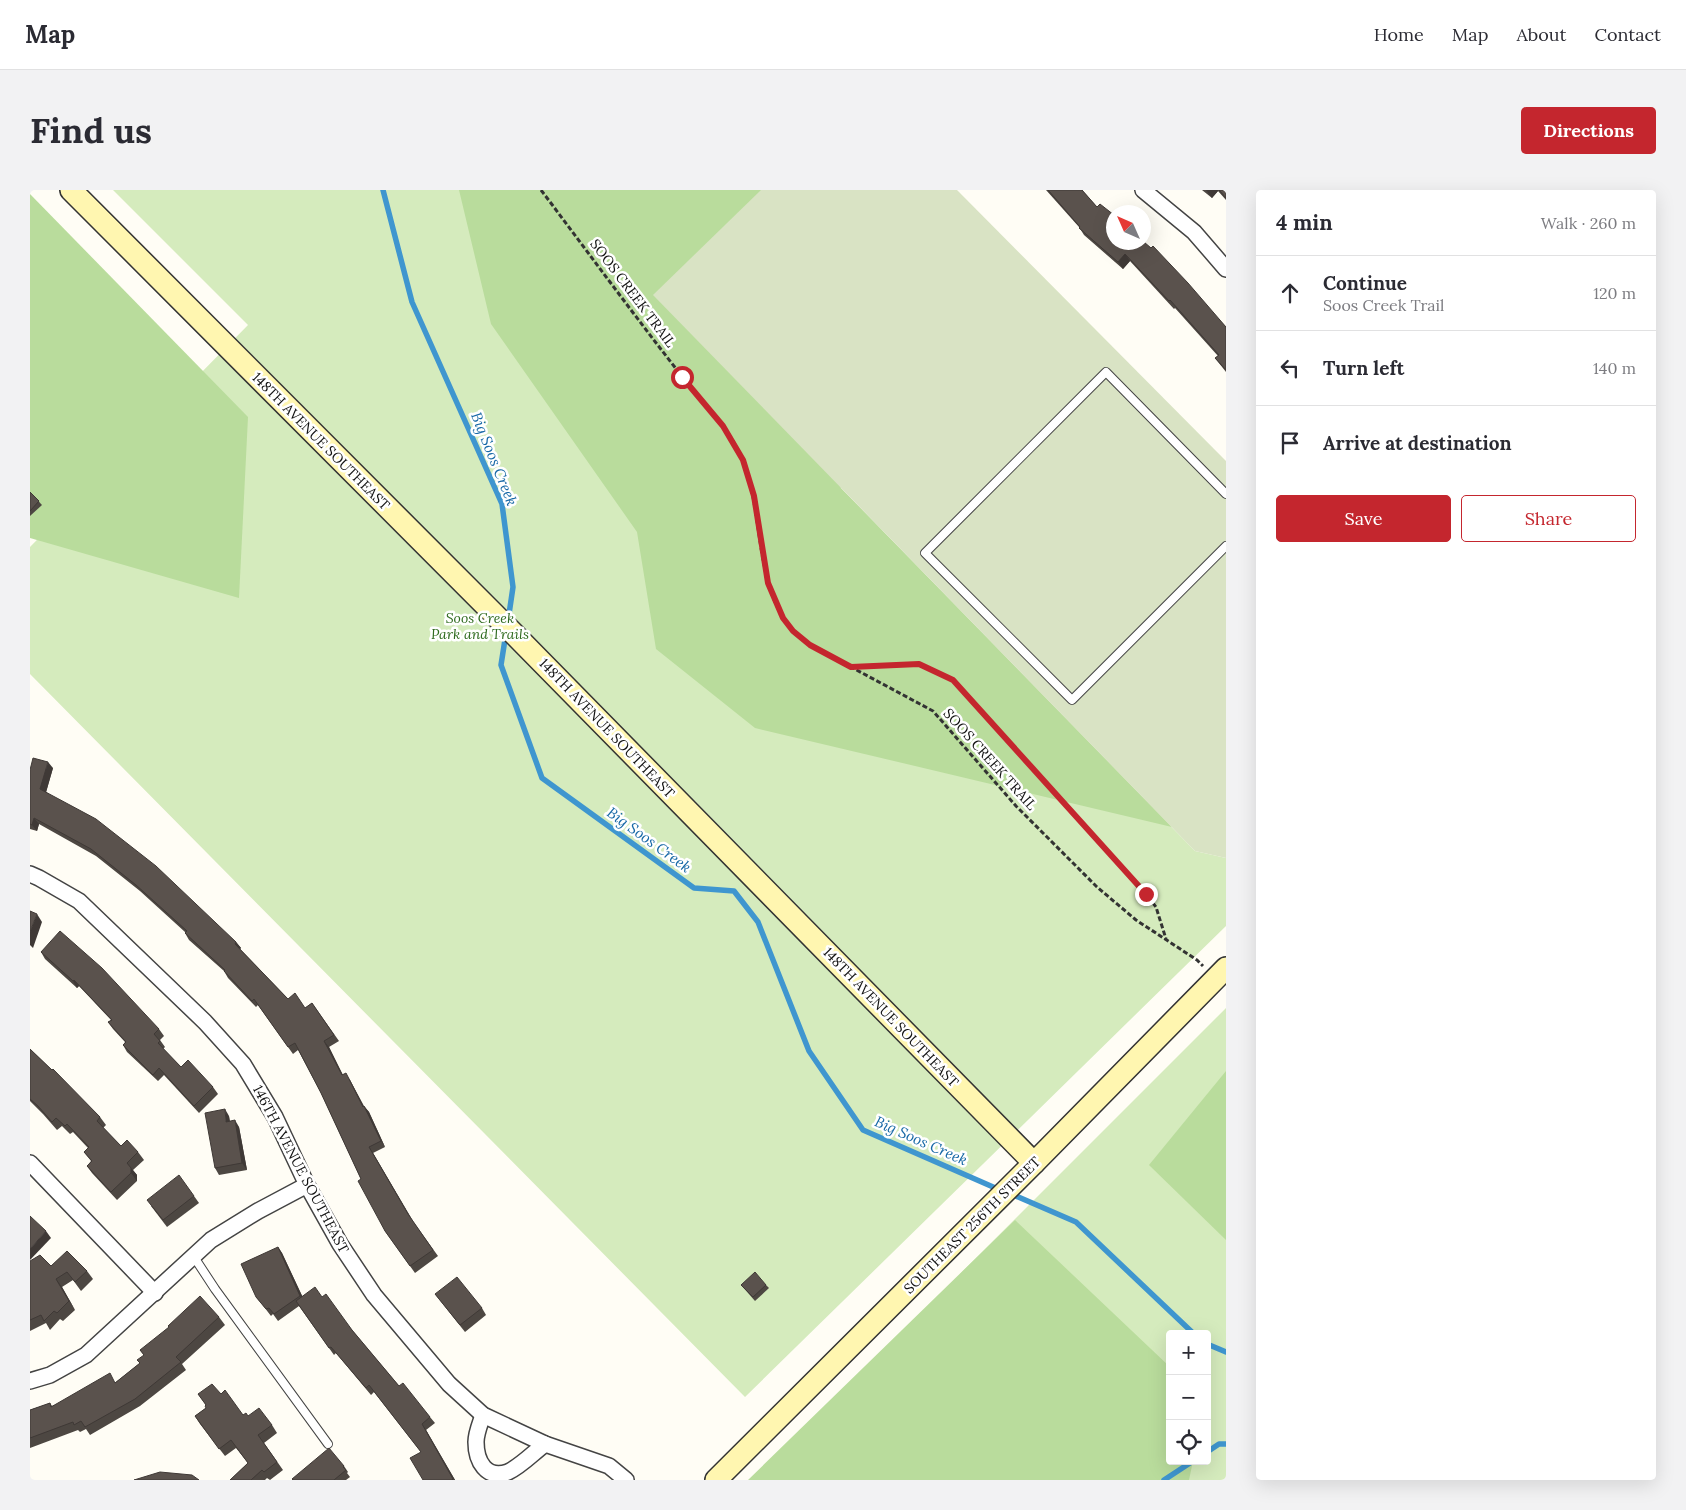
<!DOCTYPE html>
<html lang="en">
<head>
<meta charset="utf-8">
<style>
  :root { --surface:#fff; --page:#f2f2f3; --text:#2b2b33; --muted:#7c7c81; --line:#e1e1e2; --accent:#c4262e }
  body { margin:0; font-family:Lora,serif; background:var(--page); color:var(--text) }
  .controls { position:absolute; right:15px; bottom:15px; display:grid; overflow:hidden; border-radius:5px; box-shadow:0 5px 20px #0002 }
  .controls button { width:45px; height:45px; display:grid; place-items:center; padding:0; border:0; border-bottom:1px solid var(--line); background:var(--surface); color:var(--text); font:25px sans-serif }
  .compass { position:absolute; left:1076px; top:15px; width:45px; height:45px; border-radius:50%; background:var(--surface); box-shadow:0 5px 20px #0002; rotate:315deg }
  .stop { position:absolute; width:15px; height:15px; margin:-11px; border:4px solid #c4262e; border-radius:50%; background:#fff }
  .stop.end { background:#c4262e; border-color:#fff; box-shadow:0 1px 5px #0008 }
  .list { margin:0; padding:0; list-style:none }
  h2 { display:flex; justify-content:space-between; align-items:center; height:65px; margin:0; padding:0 20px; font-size:21px }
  h2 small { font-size:16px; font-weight:400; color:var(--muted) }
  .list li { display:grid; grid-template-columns:32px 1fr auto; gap:15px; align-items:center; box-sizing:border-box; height:75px; padding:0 20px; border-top:1px solid var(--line) }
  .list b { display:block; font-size:19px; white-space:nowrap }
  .list p { margin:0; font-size:16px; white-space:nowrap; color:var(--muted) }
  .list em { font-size:16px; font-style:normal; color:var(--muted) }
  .actions { display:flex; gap:10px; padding:15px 20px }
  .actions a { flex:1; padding:11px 0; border:1px solid var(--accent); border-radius:5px; text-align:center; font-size:18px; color:var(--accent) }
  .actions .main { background:var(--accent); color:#fff }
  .icon { flex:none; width:28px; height:28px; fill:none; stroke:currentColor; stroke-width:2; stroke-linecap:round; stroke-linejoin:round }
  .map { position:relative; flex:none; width:1196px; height:1290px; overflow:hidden; border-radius:5px }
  header { display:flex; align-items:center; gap:30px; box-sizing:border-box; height:70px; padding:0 25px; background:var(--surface); border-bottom:1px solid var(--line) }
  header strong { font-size:24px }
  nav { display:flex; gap:28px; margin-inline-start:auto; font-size:18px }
  .intro { display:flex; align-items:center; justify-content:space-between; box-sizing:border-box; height:120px; padding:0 30px }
  h1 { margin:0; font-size:35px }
  .button { padding:12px 22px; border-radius:5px; background:var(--accent); color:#fff; font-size:18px; font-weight:700 }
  main { display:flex; gap:30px; padding:0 30px }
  aside { flex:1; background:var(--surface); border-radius:5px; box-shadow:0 5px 20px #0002 }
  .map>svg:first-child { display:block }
  .green { fill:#d5ebbd; fill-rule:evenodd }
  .forest { fill:#b9dc9c }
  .cemetery { fill:#d9e3c4 }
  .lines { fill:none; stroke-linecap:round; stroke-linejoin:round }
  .stream { stroke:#3f96cf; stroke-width:5.5 }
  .lane-casing { stroke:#444; stroke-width:10 }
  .street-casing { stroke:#444; stroke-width:18 }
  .secondary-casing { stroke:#333; stroke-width:24 }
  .path { stroke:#333; stroke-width:3; stroke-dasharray:5 2.5; stroke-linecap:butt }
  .lane { stroke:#fff; stroke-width:8 }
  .street { stroke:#fff; stroke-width:15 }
  .secondary { stroke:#fff6b0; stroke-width:21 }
  .wall { fill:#4d4742 }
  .shaded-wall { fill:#3f3936 }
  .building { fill:#5a524d; stroke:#3f3936 }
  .route { stroke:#c4262e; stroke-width:6 }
  .labels { text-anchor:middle; stroke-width:5; stroke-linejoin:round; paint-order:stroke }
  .street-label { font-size:14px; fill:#111; stroke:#fff }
  .park-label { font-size:14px; font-style:italic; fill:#2f6b1f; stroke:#fff }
  .water-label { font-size:15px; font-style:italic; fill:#1768a6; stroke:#fff }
</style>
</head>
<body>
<header>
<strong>Map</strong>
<nav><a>Home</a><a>Map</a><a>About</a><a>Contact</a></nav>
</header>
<div class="intro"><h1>Find us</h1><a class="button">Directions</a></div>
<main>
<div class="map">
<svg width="1196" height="1290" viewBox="0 0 1196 1290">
  <rect width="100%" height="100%" fill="#fffdf5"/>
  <g class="green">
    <polygon points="83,0 574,0 623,106 1165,661 1196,668 1196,736 715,1207 0,484 0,357 218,135"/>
    <path d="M1196,818V1290H1137L930,1084ZM1140,1144H1177V1271H1140Z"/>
  </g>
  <g class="forest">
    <polygon points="429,0 743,0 811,298 1142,637 725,538 626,459 607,342 461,134"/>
    <polygon points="0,4 218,227 209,408 0,348"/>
    <polygon points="1196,881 1196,1050 1119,975"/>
    <polygon points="985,1030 1140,1177 1140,1271 1163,1271 1159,1290 718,1290"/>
  </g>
  <polygon class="cemetery" points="731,0 927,0 1196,271 1196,668 1165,661 623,105"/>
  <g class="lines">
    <g class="stream">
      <polyline points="353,0 382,112 472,314 483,397 478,431"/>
      <polyline points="476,443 471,475 512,588 664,698 704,701 728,732 779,861 833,940 970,1000"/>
      <polyline points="979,1003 1046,1032 1164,1144"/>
      <polyline points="1177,1154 1196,1162"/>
      <polyline points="1177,1262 1189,1254 1196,1254"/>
      <polyline points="1134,1290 1163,1271"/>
    </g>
    <defs>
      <g id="lane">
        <polyline points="1196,304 1076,182 895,363 1042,510 1196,356"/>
        <polyline points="164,1067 185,1099 298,1254"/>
      </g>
      <g id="street">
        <polyline points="1113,0 1164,42 1196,79"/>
        <polyline points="0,684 9,688 49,711 175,832 213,874 245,927 277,995 310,1054 344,1105 419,1194 453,1225 515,1254 579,1276 596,1290"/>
        <polyline points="0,973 125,1103"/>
        <polyline points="0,1191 20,1185 56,1165 181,1050 228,1021 277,995"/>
        <path d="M453,1225C450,1234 446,1243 446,1252C446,1271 456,1290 478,1282C491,1276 503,1263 515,1254"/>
      </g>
      <g id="secondary">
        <polyline points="41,0 486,446 1004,973"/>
        <polyline points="686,1290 1004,973 1196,778"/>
      </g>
    </defs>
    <use href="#lane" class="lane-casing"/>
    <use href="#street" class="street-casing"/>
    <use href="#secondary" class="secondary-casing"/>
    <g class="path">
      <path d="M511,0C558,62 603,124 651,185C672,212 700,238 713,271C734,324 724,395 762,440C767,446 774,450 780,455L903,521L986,616L1067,697L1106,730L1167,770L1173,776"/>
      <polyline points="821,477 889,474 923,490 1116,704 1126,717 1136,749"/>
    </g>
    <use href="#lane" class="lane"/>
    <use href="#street" class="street"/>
    <use href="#secondary" class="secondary"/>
  </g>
  <g class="wall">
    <polygon points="1016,0 1052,0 1067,17 1196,137 1196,182 1185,168 1188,166 1145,118 1144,119 1100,71 1093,79 1054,45 1049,37"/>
    <polygon points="1172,0 1196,0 1196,10 1188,1 1182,8"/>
    <polygon points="0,302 12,315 0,326"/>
    <polygon points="23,578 16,602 206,752 211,758 210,759 258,809 275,818 282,813 309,851 299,857 313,885 320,890 334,916 339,922 355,957 343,963 382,1030 408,1066 385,1083 355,1041 291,903 268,860 263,864 228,815 226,817 198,788 194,781 159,750 155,743 155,742 110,701 66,666 9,634 7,641 0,639 0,580"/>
    <polygon points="11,762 129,839 134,846 130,850 135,857 133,859 151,877 183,897 188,904 169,923 134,885 128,891 97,862 93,855 95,852 83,839 78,832 81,830 49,796 47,798 15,769"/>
    <polygon points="0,859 70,927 76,935 73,938 91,956 108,962 114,970 103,980 107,985 107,991 87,1010 62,983 57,976 61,971 54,962 58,958 43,942 40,944 32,936 27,940 13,924 0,911"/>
    <polygon points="199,926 200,931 209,937 217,980 189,985 185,978"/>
    <polygon points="164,1006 169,1013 137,1037 121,1016"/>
    <polygon points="248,1057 252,1063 272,1106 292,1107 322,1140 369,1196 400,1227 405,1233 396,1240 425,1290 393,1290 391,1262 344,1202 341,1205 306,1163 304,1165 269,1116 248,1131 243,1124 241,1126 231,1113 226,1107"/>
    <polygon points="0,1071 21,1076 57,1081 63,1089 51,1101 43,1090 32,1097 45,1120 33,1131 30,1129 20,1140 16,1133 0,1141"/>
    <polygon points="711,1095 736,1095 739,1098 725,1111"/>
    <polygon points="405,1104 452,1118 456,1125 435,1142"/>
    <polygon points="189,1127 195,1135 152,1174 156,1180 110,1216 60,1245 56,1239 50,1242 48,1240 0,1258 0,1220 20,1213 22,1216 86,1192 109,1174 114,1165 110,1160"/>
    <polygon points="168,1204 191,1204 213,1225 242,1235 247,1243 234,1253 253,1280 240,1290 237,1288 235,1290 200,1290 218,1273 206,1258 195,1266 170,1234 165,1226 176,1218 176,1215"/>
    <polygon points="314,1276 318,1282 317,1283 320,1287 316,1290 262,1290"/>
  </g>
  <g class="shaded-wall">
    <polygon points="1176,0 1188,0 1188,1 1182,8"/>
    <polygon points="1095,64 1100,71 1093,79 1088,72"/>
    <polygon points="18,572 23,578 15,606 10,599"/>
    <polygon points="4,628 9,634 7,641 2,635"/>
    <polygon points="7,724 12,732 3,758 0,755 0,742"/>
    <polygon points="206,752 211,758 209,760 205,754"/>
    <polygon points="44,790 49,796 47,798 43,791"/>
    <polygon points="294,851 299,857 316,892 312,885"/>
    <polygon points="316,883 320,890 337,923 333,917"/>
    <polygon points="334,916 339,922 355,957 351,951"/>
    <polygon points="195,919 199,926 200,938 196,932"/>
    <polygon points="205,930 209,937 217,980 212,973"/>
    <polygon points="339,957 343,963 383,1031 378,1024"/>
    <polygon points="101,978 107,985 107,991 101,983"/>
    <polygon points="16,1041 21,1048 0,1070 0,1059"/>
    <polygon points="248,1057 252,1063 275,1112 270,1106"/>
    <polygon points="26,1089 32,1097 45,1120 39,1111"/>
    <polygon points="392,1234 396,1240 425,1290 424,1290"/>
  </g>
  <g class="building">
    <polygon points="1018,0 1052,0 1067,17 1070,14 1084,25 1084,52 1114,52 1121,58 1123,56 1158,93 1196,137 1196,180 1185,168 1189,165 1140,110 1139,111 1095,64 1088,72 1049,38 1050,37"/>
    <polygon points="1189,0 1196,0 1196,8"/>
    <polygon points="0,302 9,311 0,321"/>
    <polygon points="3,568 18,572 10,599 66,629 126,676 206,752 205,754 258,809 265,803 275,818 282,813 304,845 294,851 312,885 316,883 333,917 334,916 351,951 339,957 378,1024 403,1060 380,1076 355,1041 328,991 331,989 291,903 265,853 258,857 224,809 222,811 194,781 195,780 155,743 157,741 106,695 61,659 4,628 2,635 0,634 0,580"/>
    <polygon points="0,721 7,724 0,742"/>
    <polygon points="30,741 72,778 129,839 124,844 130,851 128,853 151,877 158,870 183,897 164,916 129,878 123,885 93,855 96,852 78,832 82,830 44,790 43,791 11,762"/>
    <polygon points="0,859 22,880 23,879 70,927 67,931 91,956 97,950 108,962 97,973 101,978 101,983 81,1002 57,976 62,971 54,962 59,957 37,934 35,936 26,928 22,932 8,916 0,909"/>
    <polygon points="195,919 196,932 205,930 212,973 185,978 175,923"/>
    <polygon points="149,985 164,1006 133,1030 117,1010"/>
    <polygon points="0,1026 16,1041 0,1059"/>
    <polygon points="248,1057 270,1106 244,1124 239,1118 236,1119 226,1107 211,1074"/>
    <polygon points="37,1061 57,1081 45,1092 37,1082 26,1089 39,1111 27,1123 24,1121 14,1131 11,1125 0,1130 0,1071 10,1065 21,1076"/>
    <polygon points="725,1082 736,1095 723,1107 711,1095"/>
    <polygon points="427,1087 452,1118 430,1135 405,1104"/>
    <polygon points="285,1097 292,1107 296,1104 322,1140 369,1196 373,1193 400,1227 392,1234 423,1289 422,1290 393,1290 380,1268 391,1262 339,1195 336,1198 301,1157 299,1158 266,1111"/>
    <polygon points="170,1106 189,1127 146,1167 151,1172 105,1209 55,1237 51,1231 44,1235 43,1232 0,1248 0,1220 20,1213 21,1217 80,1183 85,1193 110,1173 107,1170 114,1165 110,1160 139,1137 138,1136"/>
    <polygon points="182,1194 191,1204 195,1200 213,1225 216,1223 218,1226 229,1218 242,1235 228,1245 247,1272 234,1282 232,1280 221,1290 200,1290 218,1273 201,1250 189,1259 165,1226 176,1218 175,1216 176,1215 168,1204"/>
    <polygon points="299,1258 314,1276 313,1277 316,1280 304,1290 263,1290 262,1289"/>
    <polygon points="130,1282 162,1285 169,1290 104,1290"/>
  </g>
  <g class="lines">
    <polyline class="route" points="652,187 693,236 713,270 724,306 738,393 753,428 763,441 780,455 821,477 889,474 923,490 1116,704"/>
  </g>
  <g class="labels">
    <g class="street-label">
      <text transform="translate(603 103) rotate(53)" y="5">SOOS CREEK TRAIL</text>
      <text transform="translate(291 251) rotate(45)" y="5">148TH AVENUE SOUTHEAST</text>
      <text transform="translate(577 538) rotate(46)" y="5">148TH AVENUE SOUTHEAST</text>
      <text transform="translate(960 569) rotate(48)" y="5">SOOS CREEK TRAIL</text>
      <text transform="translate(861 827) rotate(46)" y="5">148TH AVENUE SOUTHEAST</text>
      <text transform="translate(271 979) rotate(62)" y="5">146TH AVENUE SOUTHEAST</text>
      <text transform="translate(942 1035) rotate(-45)" y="5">SOUTHEAST 256TH STREET</text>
    </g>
    <g class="park-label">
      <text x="450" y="433">Soos Creek<tspan x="450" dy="16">Park and Trails</tspan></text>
    </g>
    <g class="water-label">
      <text transform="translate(464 269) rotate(68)" y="5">Big Soos Creek</text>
      <text transform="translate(619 650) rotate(36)" y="5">Big Soos Creek</text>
      <text transform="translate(891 951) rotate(24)" y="5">Big Soos Creek</text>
    </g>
  </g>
</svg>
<div class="controls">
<button>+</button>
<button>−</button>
<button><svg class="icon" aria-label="locate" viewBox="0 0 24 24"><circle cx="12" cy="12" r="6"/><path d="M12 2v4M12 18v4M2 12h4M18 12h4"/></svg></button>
</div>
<svg class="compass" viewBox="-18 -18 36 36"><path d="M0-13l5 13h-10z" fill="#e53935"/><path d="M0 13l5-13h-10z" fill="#7c7c81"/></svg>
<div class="stop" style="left:652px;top:187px"></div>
<div class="stop end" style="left:1116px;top:704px"></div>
</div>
<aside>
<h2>4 min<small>Walk · 260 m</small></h2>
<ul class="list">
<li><svg class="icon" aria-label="ahead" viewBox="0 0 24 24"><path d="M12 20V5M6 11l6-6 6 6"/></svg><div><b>Continue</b><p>Soos Creek Trail</p></div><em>120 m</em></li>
<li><svg class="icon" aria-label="left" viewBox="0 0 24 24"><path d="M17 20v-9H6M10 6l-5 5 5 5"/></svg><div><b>Turn left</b></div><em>140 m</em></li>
<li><svg class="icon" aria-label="arrive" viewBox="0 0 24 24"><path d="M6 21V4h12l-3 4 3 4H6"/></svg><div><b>Arrive at destination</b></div></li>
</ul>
<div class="actions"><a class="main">Save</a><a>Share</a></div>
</aside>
</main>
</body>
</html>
